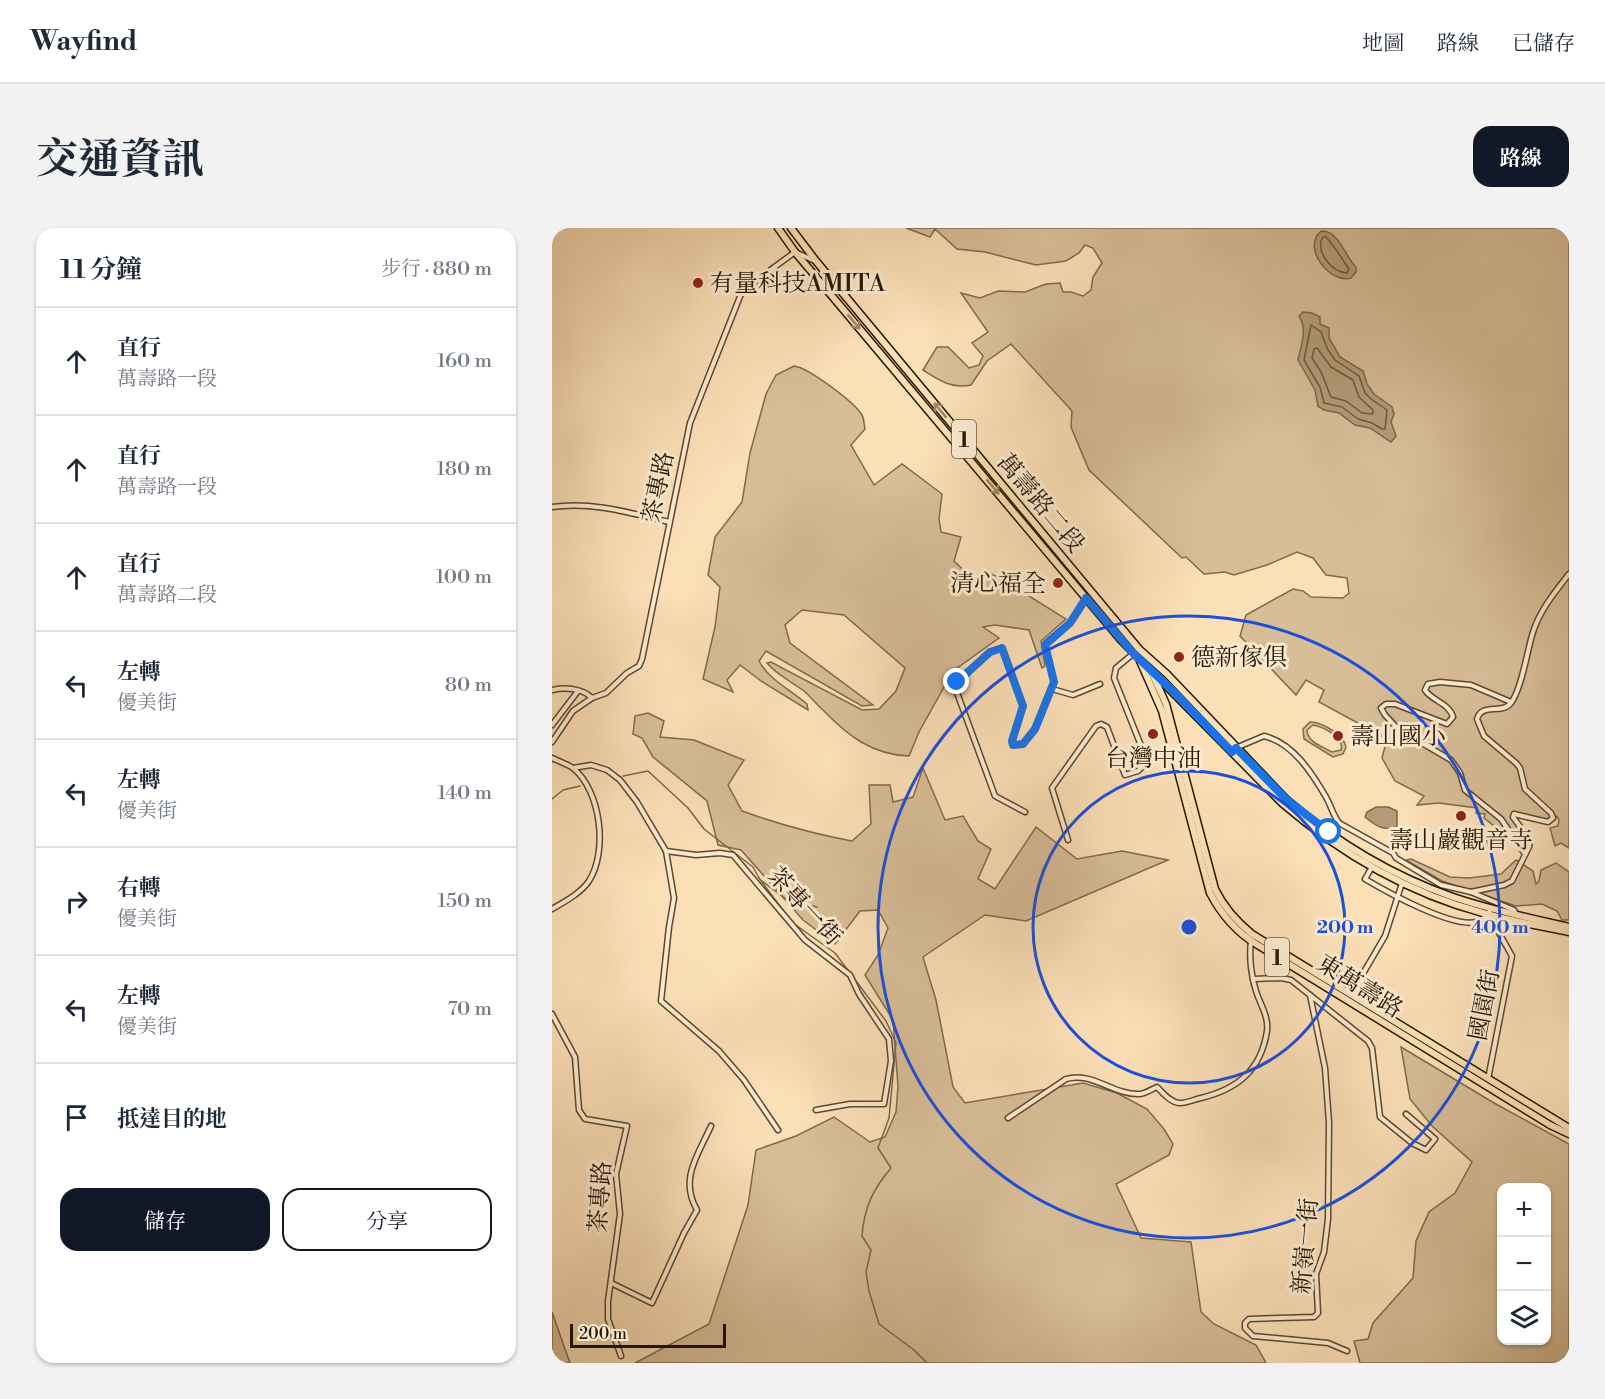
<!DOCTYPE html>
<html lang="zh-TW">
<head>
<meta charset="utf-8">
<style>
  :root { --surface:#fff; --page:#f2f2f3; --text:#1f2937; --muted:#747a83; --line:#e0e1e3; --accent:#111827 }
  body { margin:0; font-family:"Libre Bodoni","Noto Serif TC",serif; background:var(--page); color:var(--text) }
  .controls { position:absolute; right:18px; bottom:18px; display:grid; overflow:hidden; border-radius:12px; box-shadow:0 2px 4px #0004 }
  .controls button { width:54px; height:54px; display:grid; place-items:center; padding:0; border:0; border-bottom:2px solid var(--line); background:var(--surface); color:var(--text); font:30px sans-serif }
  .scale { position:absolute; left:18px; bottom:15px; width:156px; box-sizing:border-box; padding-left:6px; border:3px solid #271600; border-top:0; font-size:16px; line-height:21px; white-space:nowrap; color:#271600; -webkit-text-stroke:4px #fcead0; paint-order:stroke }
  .stop { position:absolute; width:18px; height:18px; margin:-14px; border:4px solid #1a73e8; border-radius:50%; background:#fff }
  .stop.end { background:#1a73e8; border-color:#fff; box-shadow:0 2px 6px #0008 }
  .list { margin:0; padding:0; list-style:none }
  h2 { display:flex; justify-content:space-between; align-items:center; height:78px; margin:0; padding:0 24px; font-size:26px }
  h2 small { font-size:20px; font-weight:400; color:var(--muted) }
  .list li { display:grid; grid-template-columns:39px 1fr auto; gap:18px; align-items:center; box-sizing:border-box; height:108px; padding:0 24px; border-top:2px solid var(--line) }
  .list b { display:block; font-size:22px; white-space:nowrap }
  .list p { margin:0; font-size:20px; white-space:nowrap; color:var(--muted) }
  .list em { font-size:20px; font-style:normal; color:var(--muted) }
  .actions { display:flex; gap:12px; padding:18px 24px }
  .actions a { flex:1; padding:14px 0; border:2px solid var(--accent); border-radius:18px; text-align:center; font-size:21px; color:var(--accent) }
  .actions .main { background:var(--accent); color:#fff }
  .icon { flex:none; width:33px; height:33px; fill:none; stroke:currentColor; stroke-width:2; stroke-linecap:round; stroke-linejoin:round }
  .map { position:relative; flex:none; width:1017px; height:1135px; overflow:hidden; border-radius:18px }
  header { display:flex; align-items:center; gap:36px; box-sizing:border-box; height:84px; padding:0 30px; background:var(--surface); border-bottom:2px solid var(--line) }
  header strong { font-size:28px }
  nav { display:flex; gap:33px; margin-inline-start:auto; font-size:21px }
  .intro { display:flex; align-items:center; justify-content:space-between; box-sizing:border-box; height:144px; padding:0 36px }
  h1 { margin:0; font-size:42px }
  .button { padding:15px 27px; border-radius:18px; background:var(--accent); color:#fff; font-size:21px; font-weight:700 }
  main { display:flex; gap:36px; padding:0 36px }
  aside { flex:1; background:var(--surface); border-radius:18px; box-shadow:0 2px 4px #0004 }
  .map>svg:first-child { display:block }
  .green { fill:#d7bd98; stroke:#7f6a4c; stroke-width:1.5; fill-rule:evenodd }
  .water { fill:#b39b79; stroke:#7b6649; stroke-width:1.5 }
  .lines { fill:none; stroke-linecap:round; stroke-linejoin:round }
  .shore { stroke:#6d583c; stroke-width:1.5 }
  .stream { stroke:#7b6649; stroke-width:1.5 }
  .minor-casing { stroke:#5c482e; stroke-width:7 }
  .primary-casing { stroke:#271600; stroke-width:9 }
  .minor { stroke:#fcead0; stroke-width:4 }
  .primary { stroke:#fbdfb7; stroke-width:6 }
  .oneway { stroke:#9c8565 }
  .route { stroke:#1a73e8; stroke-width:8 }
  .ring { fill:none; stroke:#1d4ed8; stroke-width:3 }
  .poi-dot { fill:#8f2418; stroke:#fcead0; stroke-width:2 }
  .labels { text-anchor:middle; stroke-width:6; stroke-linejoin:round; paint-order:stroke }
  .shield { fill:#fcead0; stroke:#67563e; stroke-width:1.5 }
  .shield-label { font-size:22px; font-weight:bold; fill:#271600 }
  .poi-label { font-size:24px; fill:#271600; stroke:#fcead0; text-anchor:start }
  .street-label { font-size:24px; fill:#271600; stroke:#fcead0 }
  .centre { fill:#1d4ed8; stroke:#fcead0; stroke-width:3 }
  .ring-label { font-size:18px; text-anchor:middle; font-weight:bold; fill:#1d4ed8; stroke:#fcead0; stroke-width:6; stroke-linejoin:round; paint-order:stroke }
</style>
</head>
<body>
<header>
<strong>Wayfind</strong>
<nav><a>地圖</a><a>路線</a><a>已儲存</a></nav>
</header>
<div class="intro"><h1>交通資訊</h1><a class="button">路線</a></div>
<main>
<aside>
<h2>11 分鐘<small>步行 · 880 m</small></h2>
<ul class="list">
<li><svg class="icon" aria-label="ahead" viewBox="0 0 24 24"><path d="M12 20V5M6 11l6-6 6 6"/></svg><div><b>直行</b><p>萬壽路一段</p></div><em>160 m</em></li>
<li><svg class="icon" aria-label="ahead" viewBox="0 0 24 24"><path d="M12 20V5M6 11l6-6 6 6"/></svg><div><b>直行</b><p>萬壽路一段</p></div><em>180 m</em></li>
<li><svg class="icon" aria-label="ahead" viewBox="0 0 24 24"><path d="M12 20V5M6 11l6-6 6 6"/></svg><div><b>直行</b><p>萬壽路二段</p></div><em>100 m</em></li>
<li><svg class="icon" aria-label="left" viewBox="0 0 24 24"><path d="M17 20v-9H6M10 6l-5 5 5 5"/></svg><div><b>左轉</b><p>優美街</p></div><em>80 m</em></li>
<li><svg class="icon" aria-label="left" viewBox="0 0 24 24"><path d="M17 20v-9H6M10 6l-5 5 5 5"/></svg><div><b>左轉</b><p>優美街</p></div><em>140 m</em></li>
<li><svg class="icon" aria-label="right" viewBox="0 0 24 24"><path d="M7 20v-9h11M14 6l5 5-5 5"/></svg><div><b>右轉</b><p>優美街</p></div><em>150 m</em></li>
<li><svg class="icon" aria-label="left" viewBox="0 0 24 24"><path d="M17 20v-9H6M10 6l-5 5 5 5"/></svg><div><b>左轉</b><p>優美街</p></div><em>70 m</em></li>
<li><svg class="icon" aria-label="arrive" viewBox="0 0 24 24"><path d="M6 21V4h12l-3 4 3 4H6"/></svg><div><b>抵達目的地</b></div></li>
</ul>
<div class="actions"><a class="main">儲存</a><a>分享</a></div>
</aside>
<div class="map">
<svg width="1017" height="1135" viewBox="0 0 1017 1135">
  <rect width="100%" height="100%" fill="#fbdfb7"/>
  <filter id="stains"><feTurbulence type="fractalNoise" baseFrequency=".00333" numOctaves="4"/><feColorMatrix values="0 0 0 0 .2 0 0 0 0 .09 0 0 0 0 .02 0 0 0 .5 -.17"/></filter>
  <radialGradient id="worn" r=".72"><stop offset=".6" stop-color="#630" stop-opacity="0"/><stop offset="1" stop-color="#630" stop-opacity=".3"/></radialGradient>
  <g class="green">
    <path d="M354,0H1017V620L1009,615L1003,618L998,600L1006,598L1007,592L1005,588L999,594L962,586C966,601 982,607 974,623L932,590L933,586L924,585L925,580L887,575L865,577L872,568L843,553L830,530L835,511L767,474L772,462L754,452L744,467L688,408L694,387L741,361L751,363L759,369L791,370L797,365L795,350L774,347L761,330L745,324L715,337L682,347L673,344L652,346L634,329L630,330L537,242L519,199L520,183L459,116L435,133L419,157C399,161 387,152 371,142L385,119H396L417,140L427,137L431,128L420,115L436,104L409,65L428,70L446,63L473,64L494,56L508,55L511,64H519L531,68L539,62L541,49L550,35L541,20L533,17L527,25L514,33L484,37L433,24L405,21L383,1L378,9Z"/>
    <path d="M242,138C257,140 302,174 310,187C312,190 312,197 313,201L299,217L322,257L350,236L390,266L387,291L389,304L409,309L402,333L423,353L439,346L448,350L514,391L489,413L493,438L490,440L477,402L443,397L431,399L447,410L401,443L367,504L357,528C321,527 296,508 272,483C265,477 259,469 252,463C239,453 226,448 215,435L219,434L310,482L327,481L344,463L353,440L292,387L250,382L233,397L238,415L321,477L310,478L214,423L207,433C217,452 239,462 255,476L256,482L209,453L188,437L175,452L181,464L151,451L163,399L168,359L156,347L163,309L190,274L198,225L214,166L224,147Z"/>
    <path d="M96,485L112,493L108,509L142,512L192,532L176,557L190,583C226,596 262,606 300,613L319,596L317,557H338L341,574L361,569L371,540L393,592L411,588L426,613L439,621L426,651L443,661L484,599L525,631L570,623L616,632L474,693L433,687L371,729L384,772L401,859L413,875L531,855L565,865L595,881L612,901L621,916L617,927L564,956L589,1010L639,1014L649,1084L662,1096L704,1117L714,1135H83L157,1096L196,977L204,922L244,908L282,889L318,914L333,909L344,884L346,858L341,792L313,747L326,727L336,700L326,682L308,683L283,716L251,692L189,622L166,617L155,573L101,529L90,510L81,506L83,488Z"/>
    <path d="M758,494C770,494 792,507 794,519L791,526L781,529L752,511L751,501ZM761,497C772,499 793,510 789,522L780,524C771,519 755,514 755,502Z"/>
    <polygon points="859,631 898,649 917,650 949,646 964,632 981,643 984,656 987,653 989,642 1004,635 1017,644 1017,692 1010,692 1005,683 990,676 964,678 890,653 854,632"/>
    <path d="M849,819L942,875L1017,916V1135H808L802,1113L816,1111L821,1095L861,1050L864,1013L877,984L903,965L920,934L880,898L858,871ZM950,960H994V1112H950Z"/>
    <polygon points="0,1084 18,1135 0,1135"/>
  </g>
  <g class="water">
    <path d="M769,3C787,2 793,29 804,39V44L799,50C778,56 749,20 769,3Z"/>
    <path d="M751,84L760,85L768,89V96L777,100V110L788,129L811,143L815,156L822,166L840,179L842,186L839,194L844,208L839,214L818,200L803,197L787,185L772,182L766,178L763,162L746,132C749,118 756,101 747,88Z"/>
    <path d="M824,579H836L845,583V599C831,603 824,598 813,589L815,584Z"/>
  </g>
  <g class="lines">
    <g class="shore">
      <path d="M773,8C783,18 789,30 797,41L795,45C780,44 764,25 770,10Z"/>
      <polygon points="759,97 769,104 776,122 783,132 807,148 813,165 819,171 835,182 833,201 830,201 820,195 806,191 790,179 772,175 768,159 752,132"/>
      <polygon points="765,120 779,139 801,152 807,169 821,182 821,186 810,185 794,173 779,169 769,144 760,130 762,121"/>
    </g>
    <g class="stream">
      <polyline points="71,548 96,543 136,580 152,601 201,639 207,650"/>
      <polyline points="0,571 11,562 28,558"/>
      <polyline points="207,650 236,689"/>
      <polyline points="210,653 235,672 265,679"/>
      <path d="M241,695L283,725L334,793L344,815L337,890L326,920L339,940C321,961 312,980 310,1008L319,1022L314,1044L317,1063L327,1096L362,1122L375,1135"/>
    </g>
    <defs>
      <g id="minor">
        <path d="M0,279C39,273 79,285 117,294"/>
        <polyline points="500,461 521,467 548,456"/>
        <path d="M0,462C13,459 30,460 40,470"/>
        <path d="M959,474L919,457L888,454L876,456L873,462C880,473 897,475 901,489L895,496L843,476H834L829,480L833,487L846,501L899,532L908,545L913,562L949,591L973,626"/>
        <polyline points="0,497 26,463"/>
        <polyline points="0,514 21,483 40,470 54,465 75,445 87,438 90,431 138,195 189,66 198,57 243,24 263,33"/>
        <path d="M686,519L712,508C741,515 760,545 774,569C779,578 781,587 787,595L841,625L844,630L889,657L919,664L962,682L964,686"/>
        <path d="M0,530C6,533 15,536 21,540C49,563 56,623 37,653C29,665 12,674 0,681"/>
        <polyline points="21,540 39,537 55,542 68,552 85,574 114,623 122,670 117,699 109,773 167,823 192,852 226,902"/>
        <polyline points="473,584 443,568 404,462 405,454 438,424 450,420 471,478 460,513 461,517 471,516 483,501 502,454 493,417 494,415 518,395 534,371"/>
        <polyline points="516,612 500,560 544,498 549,496 555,499 573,547 586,543 593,536 594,530 562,450 564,440 582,425"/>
        <polyline points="114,623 144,627 168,625 181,627 253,712 298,747 307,766 337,811 339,833 332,876 298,876 264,882"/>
        <path d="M820,639L813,651C835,664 900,700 924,694C928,693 933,689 937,687"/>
        <path d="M919,664L952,657L960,653L977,619L978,612L961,589L962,586L996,594L1001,590L999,585L973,561L968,540L964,535L932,508L925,491C930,474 950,487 959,475C970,460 975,423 981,404C988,382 1003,364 1017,346"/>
        <polyline points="809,749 833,708 850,655"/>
        <polyline points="701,751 729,750 739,752 816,813 820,820 828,889 860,915 874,922 883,911 854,886"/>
        <polyline points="758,767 773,840 777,895 776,991 772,1024 764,1046 766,1085 762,1089 697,1091 693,1095 693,1100 701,1108 776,1115 795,1123"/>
        <polyline points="0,786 23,829 27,882 33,891 75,898 64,946 68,986 56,1073 56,1091 69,1128"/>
        <polyline points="936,851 960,728 937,687 938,680"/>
        <path d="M456,890L514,851C539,843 562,867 587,866C593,866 600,861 605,859C611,865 618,874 627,875C633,876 643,871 649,870C686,861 709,842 715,803C717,789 708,776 704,763C699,748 697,728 699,713"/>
        <path d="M59,1055L100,1075L132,1005L145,982C127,951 146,927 159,898"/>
      </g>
      <g id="primary">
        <path d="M226,0L243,24L569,412L730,575C788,625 857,665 931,685C959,693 988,698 1017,704"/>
        <path d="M239,0L264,33L587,421L615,446L735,572C783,613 841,648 901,669C939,682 978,690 1017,699"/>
        <path d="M588,433L610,483L658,665C669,686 683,703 704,716L998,897L1017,906"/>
        <path d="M600,445L614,476L663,661C672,680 684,693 700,706L1017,900"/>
      </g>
    </defs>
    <use href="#minor" class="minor-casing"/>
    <use href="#primary" class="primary-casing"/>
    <use href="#minor" class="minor"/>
    <use href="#primary" class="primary"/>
  </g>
  <defs><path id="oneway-shaft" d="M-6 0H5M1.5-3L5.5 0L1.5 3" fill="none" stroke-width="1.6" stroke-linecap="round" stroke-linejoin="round" transform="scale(1.5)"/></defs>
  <g class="oneway">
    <use href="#oneway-shaft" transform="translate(302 94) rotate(50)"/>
    <use href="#oneway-shaft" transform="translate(388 182) rotate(-130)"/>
    <use href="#oneway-shaft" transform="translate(441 259) rotate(50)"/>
  </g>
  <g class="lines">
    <polyline class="route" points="405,454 438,424 450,420 471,478 460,513 461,517 471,516 483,501 502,454 493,417 518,395 534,370 581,425 622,464 680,524 684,520 735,572 777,604"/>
  </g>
  <g class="ring">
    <circle cx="637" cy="699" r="156"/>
    <circle cx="637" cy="699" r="311"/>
  </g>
  <g class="poi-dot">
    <circle cx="146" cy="55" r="6"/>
    <circle cx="506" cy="355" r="6"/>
    <circle cx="627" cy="429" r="6"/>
    <circle cx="601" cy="506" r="6"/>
    <circle cx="786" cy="508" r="6"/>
    <circle cx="909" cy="588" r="6"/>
  </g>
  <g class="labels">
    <g class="shield">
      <rect x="400" y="192" width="24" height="38" rx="4.5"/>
      <rect x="713" y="710" width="24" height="38" rx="4.5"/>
    </g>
    <g class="shield-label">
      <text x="412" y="219">1</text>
      <text x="725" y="737">1</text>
    </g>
    <g class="poi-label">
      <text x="158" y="63">有量科技AMITA</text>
      <text x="494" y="363" text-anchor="end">清心福全</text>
      <text x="639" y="437">德新傢俱</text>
      <text x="798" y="516">壽山國小</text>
      <text x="601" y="538" text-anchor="middle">台灣中油</text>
      <text x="909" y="620" text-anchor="middle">壽山巖觀音寺</text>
    </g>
    <g class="street-label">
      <text transform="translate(106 259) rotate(-78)" y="8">茶專路</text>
      <text transform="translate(489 275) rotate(50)" y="8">萬壽路二段</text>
      <text transform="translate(253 678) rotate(47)" y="8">茶專一街</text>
      <text transform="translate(808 758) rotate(32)" y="8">東萬壽路</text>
      <text transform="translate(932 777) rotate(-79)" y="8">國園街</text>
      <text transform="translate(48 969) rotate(-86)" y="8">茶專路</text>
      <text transform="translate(753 1018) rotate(-85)" y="8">新嶺一街</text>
    </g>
  </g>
  <circle cx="637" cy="699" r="9" class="centre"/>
  <g class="ring-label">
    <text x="793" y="705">200 m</text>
    <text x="948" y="705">400 m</text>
  </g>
  <rect width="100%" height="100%" filter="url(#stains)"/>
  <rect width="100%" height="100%" fill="url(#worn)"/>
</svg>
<div class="controls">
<button>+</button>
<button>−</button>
<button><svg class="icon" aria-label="layers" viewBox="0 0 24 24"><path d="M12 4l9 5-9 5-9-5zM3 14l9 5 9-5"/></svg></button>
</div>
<div class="scale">200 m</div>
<div class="stop" style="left:777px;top:604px"></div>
<div class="stop end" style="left:405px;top:454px"></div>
</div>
</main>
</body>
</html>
